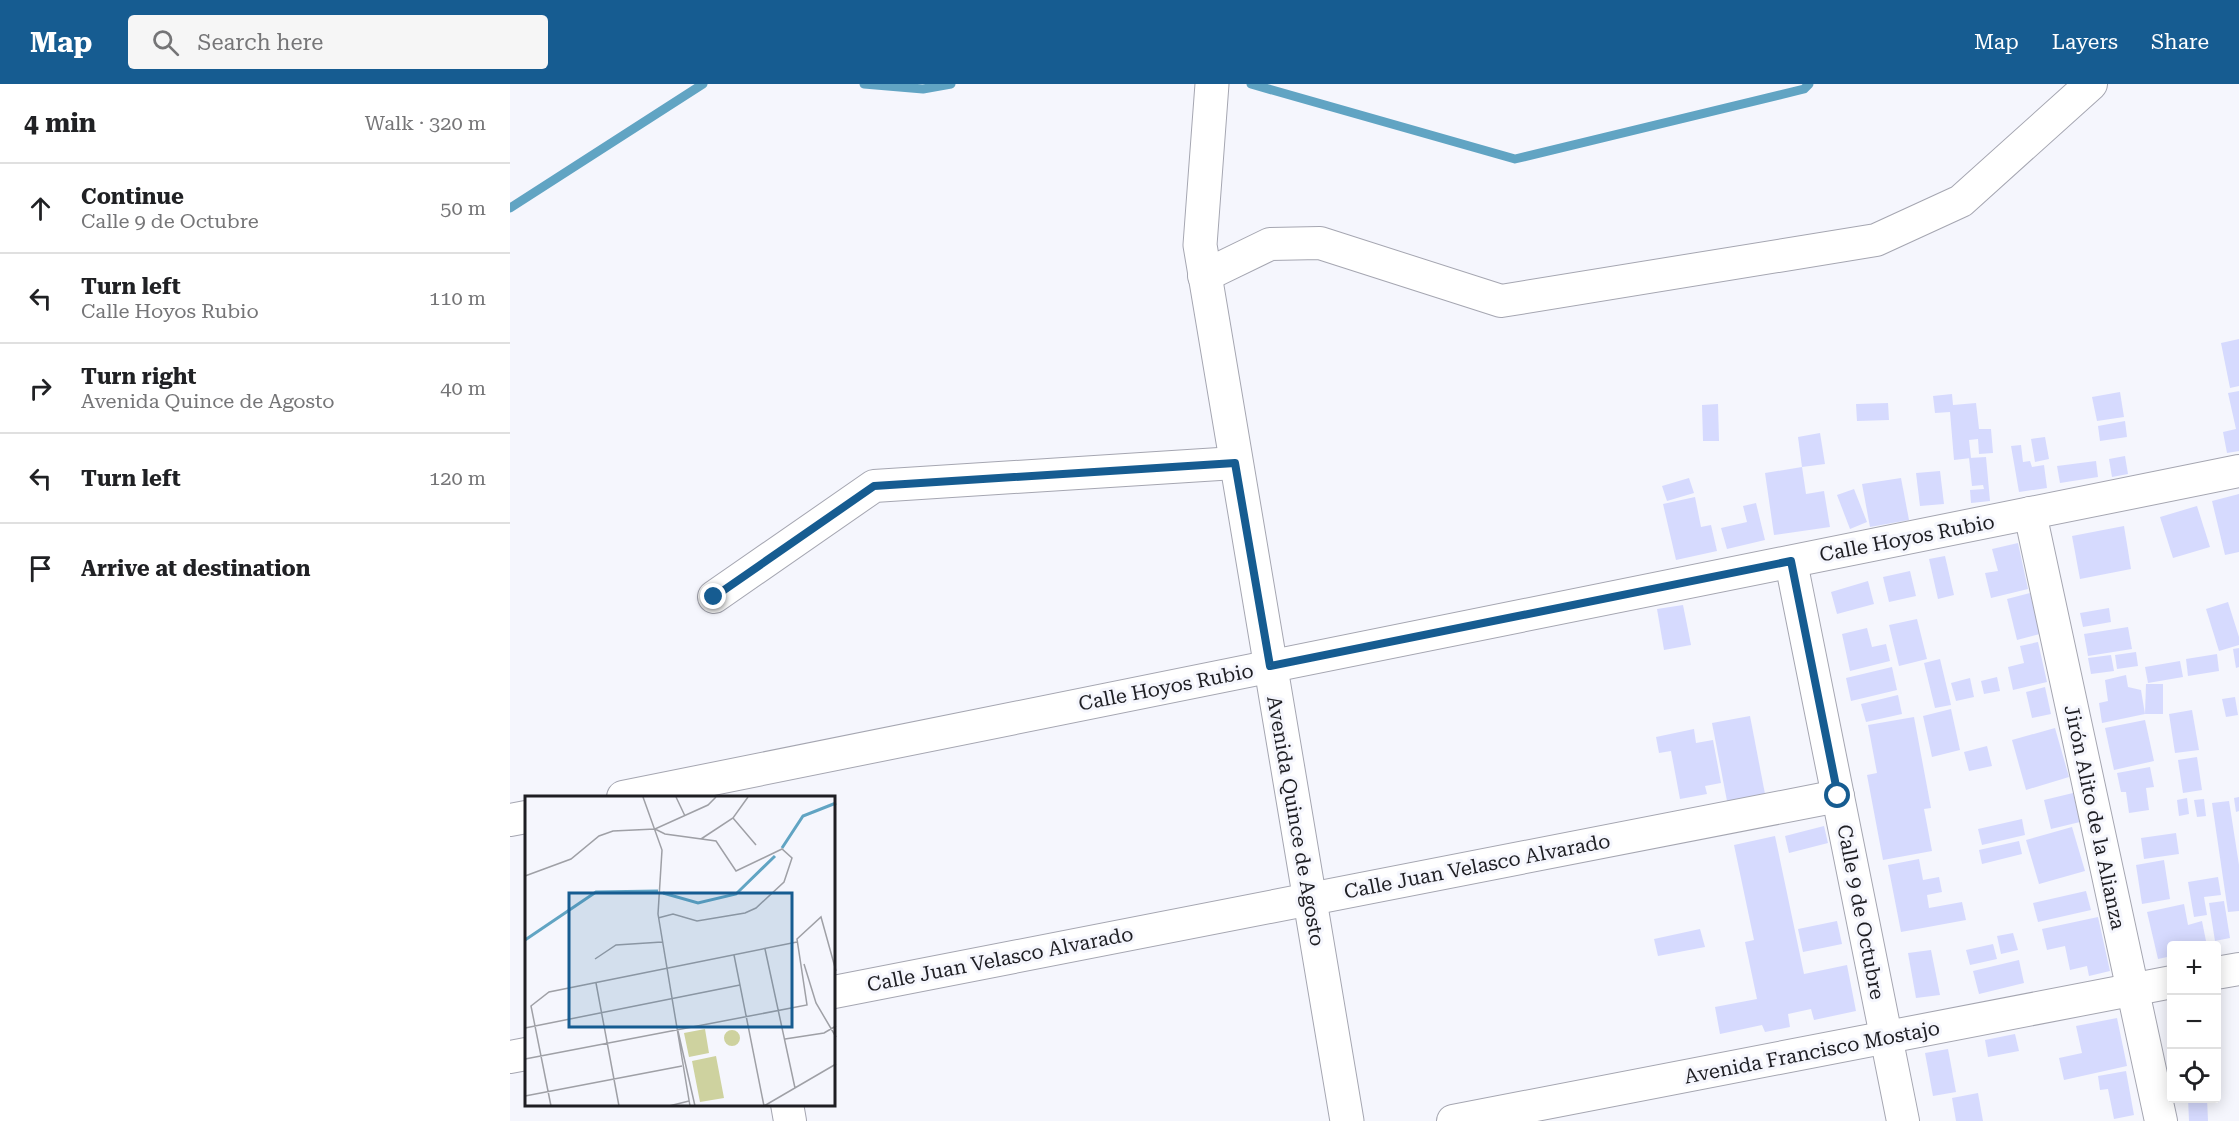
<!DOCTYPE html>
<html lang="en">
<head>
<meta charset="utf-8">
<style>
  :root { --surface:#fff; --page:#f6f6f6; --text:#202124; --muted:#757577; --line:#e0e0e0; --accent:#165c91 }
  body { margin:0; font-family:"Roboto Serif",serif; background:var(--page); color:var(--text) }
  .controls { position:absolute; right:18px; bottom:18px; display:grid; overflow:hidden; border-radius:6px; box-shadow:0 3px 15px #0003 }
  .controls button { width:54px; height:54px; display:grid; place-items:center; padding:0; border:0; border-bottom:2px solid var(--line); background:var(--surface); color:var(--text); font:30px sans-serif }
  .stop { position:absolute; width:18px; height:18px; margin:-14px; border:4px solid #165c91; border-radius:50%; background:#fff }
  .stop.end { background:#165c91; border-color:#fff; box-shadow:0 2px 6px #0008 }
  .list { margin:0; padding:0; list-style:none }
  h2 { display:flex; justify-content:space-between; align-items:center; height:78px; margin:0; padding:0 24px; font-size:26px }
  h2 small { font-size:20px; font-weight:400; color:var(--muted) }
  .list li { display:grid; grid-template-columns:39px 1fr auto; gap:18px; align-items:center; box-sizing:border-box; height:90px; padding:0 24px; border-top:2px solid var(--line) }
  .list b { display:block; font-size:22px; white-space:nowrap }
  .list p { margin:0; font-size:20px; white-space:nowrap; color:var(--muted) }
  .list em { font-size:20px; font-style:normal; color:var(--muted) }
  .icon { flex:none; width:33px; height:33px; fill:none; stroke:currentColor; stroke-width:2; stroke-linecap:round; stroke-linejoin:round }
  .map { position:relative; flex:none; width:1729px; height:1037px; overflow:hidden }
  header { display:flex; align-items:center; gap:36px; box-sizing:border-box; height:84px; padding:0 30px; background:var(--accent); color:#fff }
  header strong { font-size:28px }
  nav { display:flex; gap:33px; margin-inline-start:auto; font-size:21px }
  .search { width:420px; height:54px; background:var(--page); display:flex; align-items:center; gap:15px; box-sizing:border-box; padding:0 21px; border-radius:6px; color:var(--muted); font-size:22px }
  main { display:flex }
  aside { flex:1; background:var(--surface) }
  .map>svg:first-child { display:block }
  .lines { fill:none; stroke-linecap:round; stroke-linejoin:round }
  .stream { stroke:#61a4c3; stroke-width:9 }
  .building { fill:#d6dafe }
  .minor-casing { stroke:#a5a6b1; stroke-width:34 }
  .tertiary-casing { stroke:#a5a6b1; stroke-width:35 }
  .minor { stroke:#fff; stroke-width:32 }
  .tertiary { stroke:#fff; stroke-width:33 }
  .route { stroke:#165c91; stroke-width:8 }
  .labels { text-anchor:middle; stroke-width:6; stroke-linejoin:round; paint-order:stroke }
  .street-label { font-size:20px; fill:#1e1e23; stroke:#f5f6fd }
  .inset-river { fill:none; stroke:#61a4c3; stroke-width:3 }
  .inset-road { fill:none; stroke:#9fa0a6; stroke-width:1.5 }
  .view { fill:#165c91; fill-opacity:0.15; stroke:#165c91; stroke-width:3 }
  .inset-edge { fill:none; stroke:#1e1e23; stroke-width:3 }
</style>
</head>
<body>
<header>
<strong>Map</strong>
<div class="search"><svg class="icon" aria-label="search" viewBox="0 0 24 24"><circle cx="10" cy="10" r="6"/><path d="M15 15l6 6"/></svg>Search here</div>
<nav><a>Map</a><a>Layers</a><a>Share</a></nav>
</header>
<main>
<aside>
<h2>4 min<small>Walk · 320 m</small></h2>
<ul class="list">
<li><svg class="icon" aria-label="ahead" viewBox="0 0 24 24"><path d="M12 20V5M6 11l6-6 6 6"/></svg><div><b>Continue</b><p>Calle 9 de Octubre</p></div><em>50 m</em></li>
<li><svg class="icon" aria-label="left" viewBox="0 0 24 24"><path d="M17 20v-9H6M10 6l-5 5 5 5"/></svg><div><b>Turn left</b><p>Calle Hoyos Rubio</p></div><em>110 m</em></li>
<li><svg class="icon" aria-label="right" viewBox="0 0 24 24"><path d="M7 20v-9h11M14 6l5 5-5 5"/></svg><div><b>Turn right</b><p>Avenida Quince de Agosto</p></div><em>40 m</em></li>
<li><svg class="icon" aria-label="left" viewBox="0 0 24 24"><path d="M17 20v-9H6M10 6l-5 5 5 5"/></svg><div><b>Turn left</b></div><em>120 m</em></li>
<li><svg class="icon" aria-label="arrive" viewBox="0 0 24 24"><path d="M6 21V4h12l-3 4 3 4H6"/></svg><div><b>Arrive at destination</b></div></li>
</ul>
</aside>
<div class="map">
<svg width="1729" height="1037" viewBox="0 0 1729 1037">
  <rect width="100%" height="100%" fill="#f5f6fd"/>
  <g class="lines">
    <g class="stream">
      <polyline points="354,0 413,5 441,0"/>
      <polyline points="741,0 1005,75 1294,5 1299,0"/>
      <polyline points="0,124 193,0"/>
    </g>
  </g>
  <g class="building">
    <polygon points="1729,255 1729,302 1720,304 1711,259"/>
    <polygon points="1729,307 1729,367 1717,369 1713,348 1726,345 1718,309"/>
    <polygon points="1610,308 1614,333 1587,337 1582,313"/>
    <polygon points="1442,310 1443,321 1466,319 1469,345 1481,345 1483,369 1469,370 1468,355 1459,356 1461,374 1444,376 1440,328 1425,329 1423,312"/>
    <polygon points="1378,319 1379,336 1347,337 1346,320"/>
    <polygon points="1208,320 1209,357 1193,357 1192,321"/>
    <polygon points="1615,337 1617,353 1590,357 1588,342"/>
    <polygon points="1310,349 1315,380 1292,383 1288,353"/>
    <polygon points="1535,353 1539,375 1525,378 1521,355"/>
    <polygon points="1511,361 1513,378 1520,377 1522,383 1534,381 1537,404 1509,408 1501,362"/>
    <polygon points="1615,372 1618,390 1602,393 1599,375"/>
    <polygon points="1476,373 1480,417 1461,419 1460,406 1474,405 1473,401 1462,402 1459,374"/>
    <polygon points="1586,377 1588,393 1550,399 1547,382"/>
    <polygon points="1292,383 1296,410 1314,407 1320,443 1264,451 1255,389"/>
    <polygon points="1430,387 1434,420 1410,422 1406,389"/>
    <polygon points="1179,394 1184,409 1157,417 1152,402"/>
    <polygon points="1391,394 1399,436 1360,443 1352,400"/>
    <polygon points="1344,405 1357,438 1340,445 1327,411"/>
    <polygon points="1729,410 1729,468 1715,471 1702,417"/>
    <polygon points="1185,413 1191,443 1201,441 1207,467 1166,476 1153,420"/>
    <polygon points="1246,419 1255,456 1217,465 1211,444 1237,438 1233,422"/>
    <polygon points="1687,422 1700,463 1663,474 1650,433"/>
    <polygon points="1614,442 1621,485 1570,495 1562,452"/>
    <polygon points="1508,459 1518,505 1481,514 1475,489 1488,487 1482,465"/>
    <polygon points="1435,472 1444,511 1428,515 1419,475"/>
    <polygon points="1400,487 1406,512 1379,518 1373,493"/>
    <polygon points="1358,497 1364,520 1327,530 1321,508"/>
    <polygon points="1520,509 1530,550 1507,556 1497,515"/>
    <polygon points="1718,518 1729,553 1729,561 1709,567 1696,525"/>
    <polygon points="1173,521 1181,561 1154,566 1147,525"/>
    <polygon points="1599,524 1601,538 1573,543 1570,529"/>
    <polygon points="1407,535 1417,575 1389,582 1379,541"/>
    <polygon points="1618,543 1622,565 1578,572 1574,550"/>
    <polygon points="1357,544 1362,563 1376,560 1380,577 1340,587 1332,550"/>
    <polygon points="1528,558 1537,598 1503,606 1498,583 1514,579 1510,562"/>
    <polygon points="1729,564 1729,583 1726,584 1723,565"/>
    <polygon points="1626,568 1628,582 1607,585 1605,571"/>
    <polygon points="1707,570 1709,587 1678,592 1676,575"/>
    <polygon points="1601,571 1604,587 1581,590 1578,574"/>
    <polygon points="1430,575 1441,621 1425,624 1414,579"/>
    <polygon points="1670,577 1673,593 1638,599 1635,583"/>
    <polygon points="1382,583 1387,606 1341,617 1336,594"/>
    <polygon points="1616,591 1618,603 1631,606 1635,630 1592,639 1589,619 1598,617 1595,596"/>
    <polygon points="1487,593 1490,607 1474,610 1471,597"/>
    <polygon points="1460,594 1464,613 1446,617 1441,599"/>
    <polygon points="1636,600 1653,600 1653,630 1635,630"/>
    <polygon points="1535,603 1541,630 1522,634 1516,608"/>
    <polygon points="1388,611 1392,630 1356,638 1351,620"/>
    <polygon points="1725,613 1728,631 1716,633 1712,615"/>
    <polygon points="1441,625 1450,666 1422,673 1413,632"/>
    <polygon points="1682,626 1689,666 1665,669 1659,630"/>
    <polygon points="1240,632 1255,710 1217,717 1202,639"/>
    <polygon points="1404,633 1421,724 1414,725 1422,767 1373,776 1357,691 1367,689 1358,641"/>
    <polygon points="1635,636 1644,677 1604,686 1595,644"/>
    <polygon points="1545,644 1559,693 1516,706 1502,656"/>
    <polygon points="1184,645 1186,659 1203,656 1211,699 1195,702 1197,710 1170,715 1161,667 1149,669 1146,653"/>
    <polygon points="1477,662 1482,682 1459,687 1454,668"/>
    <polygon points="1687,673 1692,706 1673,709 1668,676"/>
    <polygon points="1640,683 1644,703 1636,704 1639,726 1619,729 1616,708 1611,708 1607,689"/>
    <polygon points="1563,709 1570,738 1541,745 1534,716"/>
    <polygon points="1729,713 1729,727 1726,728 1724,714"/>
    <polygon points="1677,714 1679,730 1669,732 1667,716"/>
    <polygon points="1694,715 1696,732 1687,733 1684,716"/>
    <polygon points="1719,717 1729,781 1729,827 1718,828 1702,719"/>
    <polygon points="1512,735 1515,751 1472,761 1468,745"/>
    <polygon points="1314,742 1318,759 1279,769 1275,752"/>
    <polygon points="1562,743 1575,787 1529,800 1516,756"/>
    <polygon points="1666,749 1669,770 1634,775 1631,754"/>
    <polygon points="1265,752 1294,890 1337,881 1346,927 1304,936 1301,925 1278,930 1280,943 1255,948 1252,941 1210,950 1205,923 1247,915 1235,858 1244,856 1224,761"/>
    <polygon points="1509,757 1512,770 1472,780 1469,766"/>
    <polygon points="1409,775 1413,796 1429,793 1432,808 1417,811 1419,824 1452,818 1456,836 1391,848 1378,781"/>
    <polygon points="1654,776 1660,815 1632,820 1626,781"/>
    <polygon points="1708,793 1711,811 1694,813 1697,831 1684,833 1678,798"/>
    <polygon points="1576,807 1581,826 1528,838 1523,819"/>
    <polygon points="1714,817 1720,854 1705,857 1699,819"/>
    <polygon points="1674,820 1678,841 1692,837 1697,862 1662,862 1662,872 1648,875 1637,828"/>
    <polygon points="1588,833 1600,887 1579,892 1577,882 1560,886 1555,862 1537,866 1532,845"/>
    <polygon points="1327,837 1332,860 1293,868 1288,845"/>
    <polygon points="1190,845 1195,863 1148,872 1144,855"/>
    <polygon points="1503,849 1508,866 1491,870 1487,852"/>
    <polygon points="1483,860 1487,875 1460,881 1456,866"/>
    <polygon points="1421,866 1430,911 1406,914 1398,869"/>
    <polygon points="1509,876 1514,899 1469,910 1463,887"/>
    <polygon points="1607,934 1617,982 1554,996 1549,974 1572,969 1566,942"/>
    <polygon points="1505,950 1509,967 1478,973 1475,956"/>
    <polygon points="1438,965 1446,1008 1423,1012 1415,969"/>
    <polygon points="1616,987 1624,1031 1604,1035 1598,1005 1590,1006 1588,992"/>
    <polygon points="1468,1009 1473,1037 1446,1037 1442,1014"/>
    <polygon points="1678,1014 1697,1014 1698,1037 1679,1037"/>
  </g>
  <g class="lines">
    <defs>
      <g id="minor">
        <polyline points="694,192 760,160 810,159 991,217 1366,156 1451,117 1581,0"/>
        <polyline points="1520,429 1651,1037"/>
        <polyline points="1281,478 1393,1037"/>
        <polyline points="204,513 364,402 725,379"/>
        <polyline points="113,713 1729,387"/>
        <polyline points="0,736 16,733"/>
        <polyline points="1706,889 1729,885"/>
        <polyline points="324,908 1328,712"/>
        <polyline points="0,973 16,970"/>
        <polyline points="277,1020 280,1037"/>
        <polyline points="943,1037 1662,898"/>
      </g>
      <polyline id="tertiary" points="702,0 690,161 837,1037"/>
    </defs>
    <use href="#minor" class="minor-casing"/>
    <use href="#tertiary" class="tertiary-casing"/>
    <use href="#minor" class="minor"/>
    <use href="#tertiary" class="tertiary"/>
  </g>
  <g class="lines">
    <polyline class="route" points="204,513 364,402 725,379 760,582 1281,477 1328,712"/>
  </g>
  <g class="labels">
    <g class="street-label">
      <text transform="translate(1397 454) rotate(-11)" y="7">Calle Hoyos Rubio</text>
      <text transform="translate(656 603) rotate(-11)" y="7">Calle Hoyos Rubio</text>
      <text transform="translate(1585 733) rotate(78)" y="7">Jirón Alito de la Alianza</text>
      <text transform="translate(786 737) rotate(80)" y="7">Avenida Quince de Agosto</text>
      <text transform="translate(967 782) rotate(-11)" y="7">Calle Juan Velasco Alvarado</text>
      <text transform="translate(1351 828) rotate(79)" y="7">Calle 9 de Octubre</text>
      <text transform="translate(490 875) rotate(-11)" y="7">Calle Juan Velasco Alvarado</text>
      <text transform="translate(1302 968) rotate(-11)" y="7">Avenida Francisco Mostajo</text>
    </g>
  </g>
  <g transform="translate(15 712)">
    <rect width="310" height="310" fill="#f5f6fd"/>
    <path d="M180,233L184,257L164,261L159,237ZM199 242a8 8 0 1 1 16 0a8 8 0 1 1-16 0ZM191,260L199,302L175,306L167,265Z" fill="#ced29f"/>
    <path class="inset-river" d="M257,52L278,20L311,7M138,97L173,107L211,98L250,60M0,144L71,96L133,95"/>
    <path class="inset-road" d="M118,1L137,54L133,118L165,310M151,1L160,20M208,22L231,49M130,33L140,38L191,45L211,75L257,53L267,62L259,86L231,112L220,117L172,125L148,118L133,122M176,43L208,22L223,1M0,80L46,63L74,40L88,35L130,33L183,9L191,1M240,153L270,292M209,159L239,310L311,268M70,163L91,149L137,146M279,168L291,207L311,241M71,187L94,310M0,232L215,189M153,235L170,310M260,243L299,237L311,230M0,263L282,209L272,143L296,121L311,175M0,300L157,270M26,310L6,210L24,196L272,146M144,310L164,305"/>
    <path class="view" d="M44,97H267V231H44Z"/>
    <rect width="310" height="310" class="inset-edge"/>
  </g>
</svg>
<div class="controls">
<button>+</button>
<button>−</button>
<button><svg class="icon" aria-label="locate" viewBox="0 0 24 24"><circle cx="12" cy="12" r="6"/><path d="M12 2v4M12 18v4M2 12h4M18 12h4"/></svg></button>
</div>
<div class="stop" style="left:1328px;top:712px"></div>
<div class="stop end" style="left:204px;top:513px"></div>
</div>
</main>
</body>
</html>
